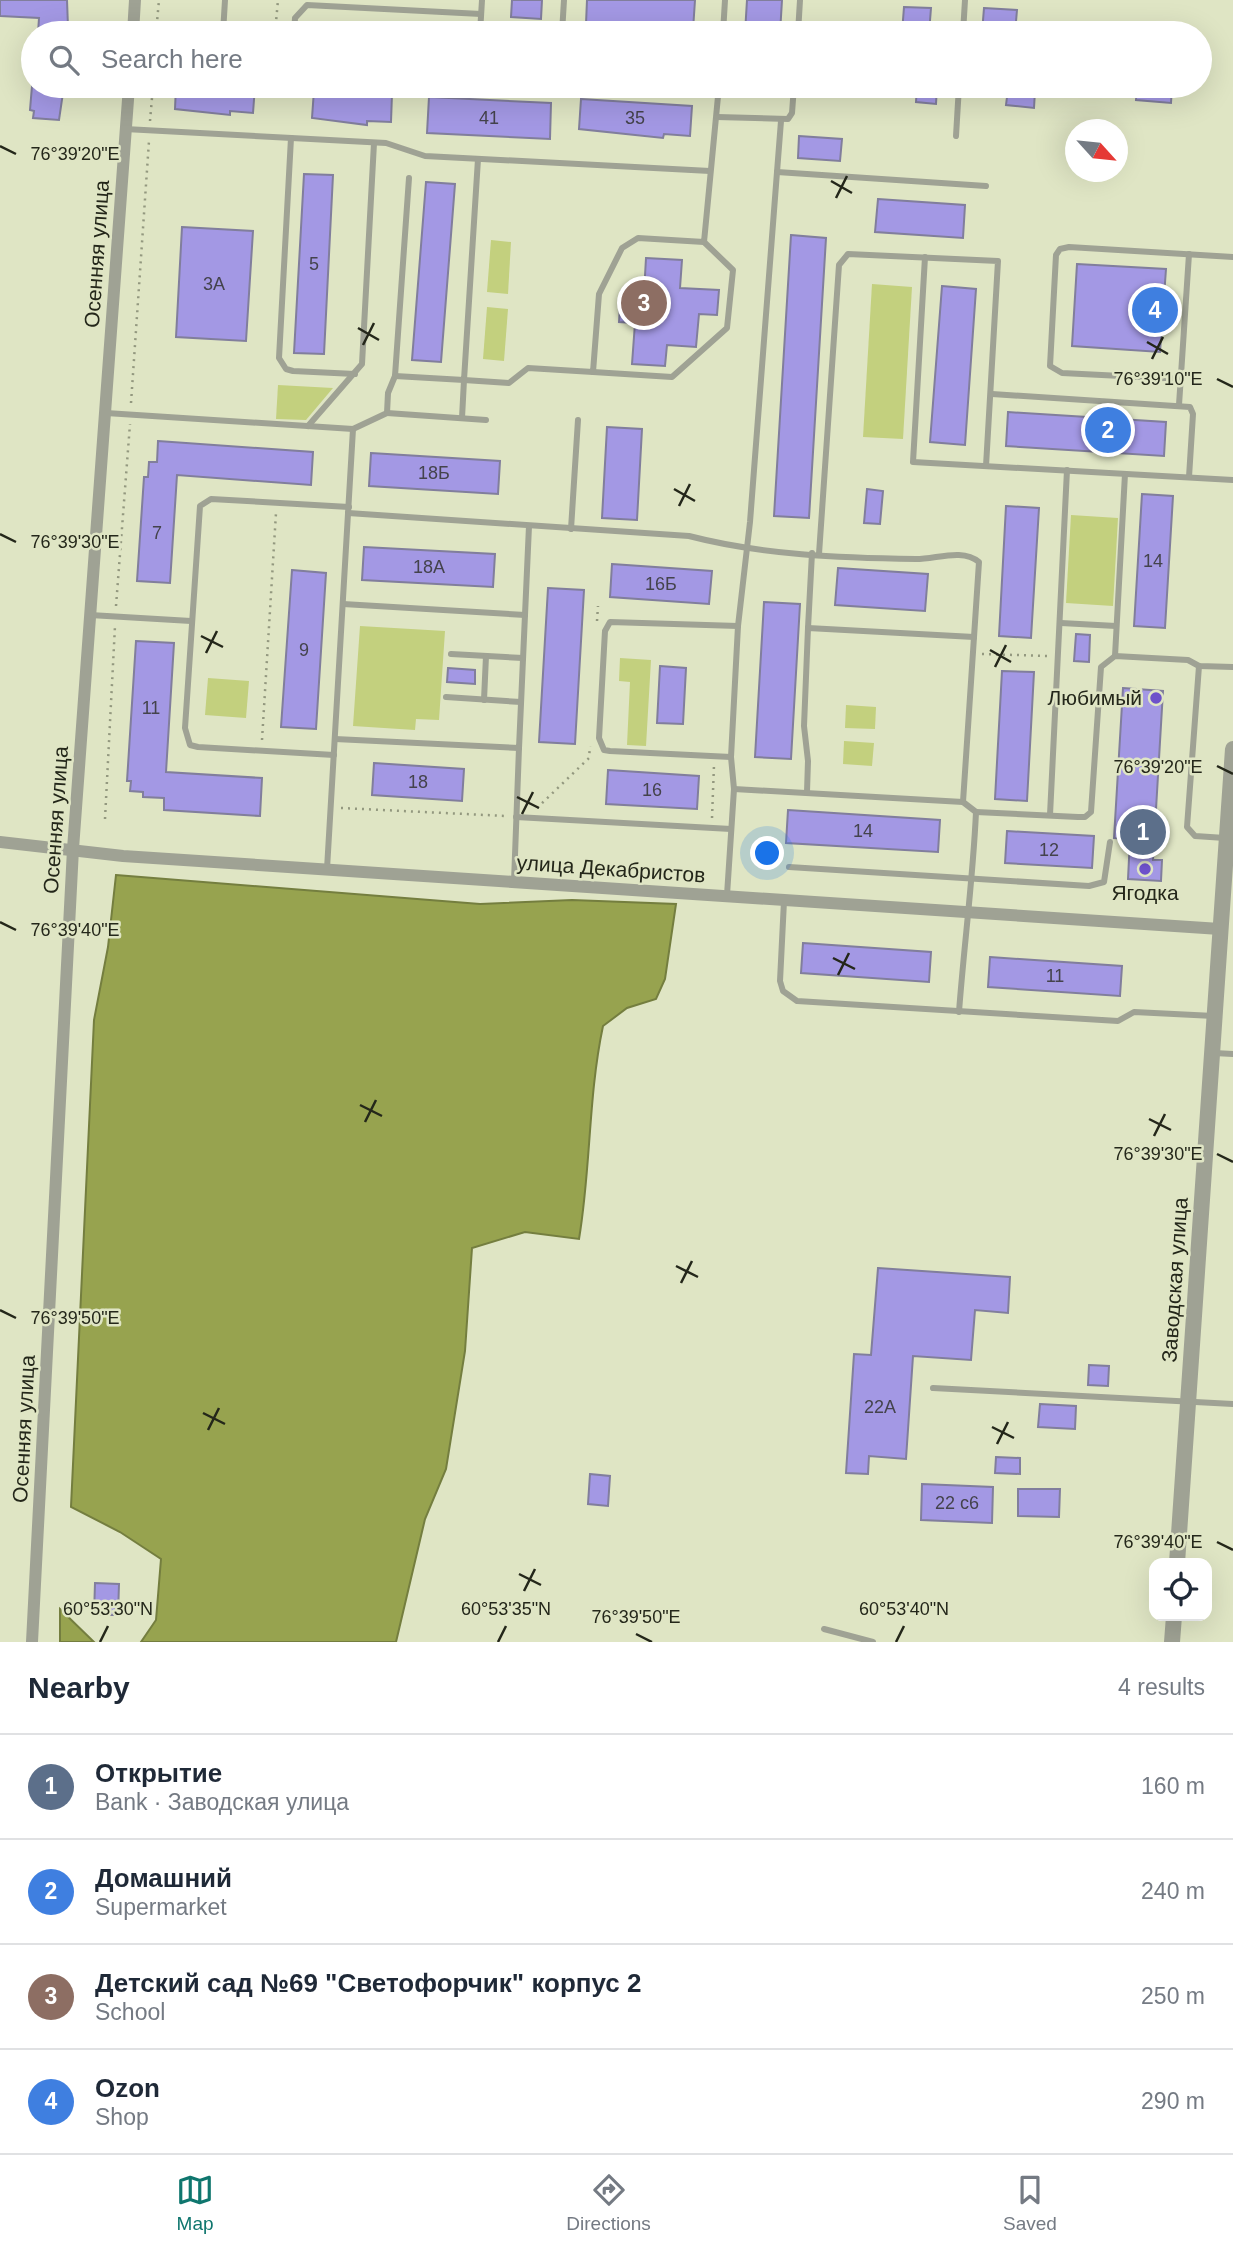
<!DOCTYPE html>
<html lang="en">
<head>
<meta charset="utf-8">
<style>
  :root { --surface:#fff; --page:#f2f2f3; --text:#1f2937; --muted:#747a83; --line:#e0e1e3; --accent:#0f766e }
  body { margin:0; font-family:Arial,sans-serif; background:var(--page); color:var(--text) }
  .controls { position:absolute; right:21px; bottom:21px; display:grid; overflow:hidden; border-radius:14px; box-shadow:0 7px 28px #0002 }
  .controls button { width:63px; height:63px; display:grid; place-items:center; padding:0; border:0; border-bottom:2px solid var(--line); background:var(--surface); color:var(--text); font:35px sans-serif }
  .compass { position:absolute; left:1065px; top:119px; width:63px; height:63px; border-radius:50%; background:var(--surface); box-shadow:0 7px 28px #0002; rotate:117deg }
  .you { position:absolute; left:768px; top:854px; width:24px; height:24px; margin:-18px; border:5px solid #fff; border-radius:50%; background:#1a73e8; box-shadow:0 0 0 10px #1a73e833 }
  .badge { display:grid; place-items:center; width:46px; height:46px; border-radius:50%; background:var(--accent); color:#fff; font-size:23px; font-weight:700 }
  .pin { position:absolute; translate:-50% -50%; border:4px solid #fff; box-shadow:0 2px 7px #0006 }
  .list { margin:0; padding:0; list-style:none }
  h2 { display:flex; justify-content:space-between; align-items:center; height:91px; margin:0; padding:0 28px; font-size:30px }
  h2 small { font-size:23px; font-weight:400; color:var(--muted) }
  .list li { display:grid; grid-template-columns:46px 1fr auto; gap:21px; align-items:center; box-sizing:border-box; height:105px; padding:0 28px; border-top:2px solid var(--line) }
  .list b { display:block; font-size:26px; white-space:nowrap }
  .list p { margin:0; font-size:23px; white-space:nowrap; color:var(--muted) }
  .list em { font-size:23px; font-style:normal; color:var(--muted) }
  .icon { flex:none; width:38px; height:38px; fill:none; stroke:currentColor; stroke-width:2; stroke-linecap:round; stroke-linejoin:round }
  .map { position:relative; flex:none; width:1233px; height:1642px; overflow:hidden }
  .search { position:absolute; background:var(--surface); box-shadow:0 7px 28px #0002; left:21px; right:21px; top:21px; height:77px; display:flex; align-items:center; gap:18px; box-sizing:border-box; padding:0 24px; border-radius:38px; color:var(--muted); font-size:26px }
  .sheet { height:511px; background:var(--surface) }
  nav { display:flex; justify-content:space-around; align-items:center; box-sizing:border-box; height:98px; border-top:2px solid var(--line); background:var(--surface); font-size:19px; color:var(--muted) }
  nav a { display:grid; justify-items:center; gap:4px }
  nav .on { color:var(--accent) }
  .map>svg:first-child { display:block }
  .green { fill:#c3d07e }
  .water { fill:#97a34f; stroke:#747e3f; stroke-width:2 }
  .building { fill:#a398e4; stroke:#817e9c; stroke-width:2 }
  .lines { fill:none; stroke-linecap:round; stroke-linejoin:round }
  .path { stroke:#93987f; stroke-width:2.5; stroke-dasharray:2 5; stroke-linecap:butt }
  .service { stroke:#9fa294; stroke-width:6 }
  .minor { stroke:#9fa294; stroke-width:12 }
  .tertiary { stroke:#9fa294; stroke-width:16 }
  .ticks { fill:none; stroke:#24271a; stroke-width:2.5 }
  .poi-dot { fill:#6d51ca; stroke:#dfe5c4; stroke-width:2.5 }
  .labels { text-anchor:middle; stroke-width:5; stroke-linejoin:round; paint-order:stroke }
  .number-label { font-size:18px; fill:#44434c }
  .street-label { font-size:21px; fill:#24271a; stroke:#dfe5c4 }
  .poi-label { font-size:21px; fill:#24271a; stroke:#dfe5c4; text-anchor:end }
  .ticks-label { font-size:18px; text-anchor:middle; fill:#24271a; stroke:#dfe5c4; stroke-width:5; stroke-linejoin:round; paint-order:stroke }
</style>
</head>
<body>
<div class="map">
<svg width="1233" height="1642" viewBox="0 0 1233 1642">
  <rect width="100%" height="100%" fill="#dfe5c4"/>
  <g class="green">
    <polygon points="491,240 511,242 508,294 487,292"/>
    <polygon points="872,284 912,287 903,439 863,437"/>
    <polygon points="487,307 508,309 504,361 483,359"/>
    <polygon points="278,385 333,388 306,420 276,419"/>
    <polygon points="1071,515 1118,518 1113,606 1066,603"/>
    <polygon points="360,626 445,631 439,720 416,719 415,730 353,726"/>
    <polygon points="620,658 651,660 646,746 627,745 630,682 619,681"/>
    <polygon points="208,678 249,681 246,718 205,715"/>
    <polygon points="846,705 876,707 875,729 845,728"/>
    <polygon points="844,741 874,743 872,766 843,764"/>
  </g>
  <g class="water">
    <path d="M116,875L480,904L572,900L676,904L665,979L656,999L627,1008L603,1026C588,1097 591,1168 579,1239L525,1232L472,1248L465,1351L446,1469L425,1519L396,1642H141L156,1620L161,1559L120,1532L71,1507L94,1020L108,947Z"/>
    <polygon points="60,1609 94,1642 60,1642"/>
  </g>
  <g class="building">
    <polygon points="0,0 67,0 68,27 65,27 64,33 38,33 39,18 0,16"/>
    <polygon points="512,0 542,0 541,19 511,17"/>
    <polygon points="587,0 695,0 693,30 586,24"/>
    <polygon points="747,0 782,0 780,33 745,33"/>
    <polygon points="904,7 931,8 929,33 902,33"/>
    <polygon points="984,8 1017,10 1015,33 982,33"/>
    <polygon points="32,86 64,86 59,120 33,118 34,111 30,110"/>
    <polygon points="176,86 255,86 253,113 230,111 230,115 175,109"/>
    <polygon points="917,86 937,86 936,104 916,102"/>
    <polygon points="1137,86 1172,86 1171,103 1136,100"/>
    <polygon points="1008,89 1035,91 1034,108 1006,105"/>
    <polygon points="314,90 392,94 391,122 367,121 367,125 312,118"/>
    <polygon points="429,97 551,103 550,139 427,133"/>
    <polygon points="581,99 692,106 690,136 664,134 663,138 579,129"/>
    <polygon points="799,136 842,139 840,161 798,158"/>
    <polygon points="304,174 333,175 324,354 294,353"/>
    <polygon points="426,182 455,184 441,362 412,360"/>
    <polygon points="878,199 965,205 963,238 875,232"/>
    <polygon points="182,227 253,231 246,341 176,337"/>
    <polygon points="791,235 826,238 809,518 774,516"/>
    <polygon points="646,258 682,260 680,288 719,290 717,315 699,314 696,347 667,345 665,366 632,364 635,323 619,322 621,291 644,293"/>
    <polygon points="1077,264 1166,269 1160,352 1072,346"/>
    <polygon points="942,286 976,289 965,445 930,442"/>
    <polygon points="1008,412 1166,422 1164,456 1006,446"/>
    <polygon points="607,427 642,429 637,520 602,518"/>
    <polygon points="158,441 313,452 311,485 177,475 170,583 137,581 144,477 148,477 149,462 157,462"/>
    <polygon points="371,453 500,461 498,494 369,486"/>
    <polygon points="867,489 883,491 880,524 864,523"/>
    <polygon points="1142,494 1173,496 1165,628 1134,626"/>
    <polygon points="1006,506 1039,508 1031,638 999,636"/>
    <polygon points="364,547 495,554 493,587 362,580"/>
    <polygon points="612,564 712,571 709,604 610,597"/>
    <polygon points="838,568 928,574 925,611 835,605"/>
    <polygon points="292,570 326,573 316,729 281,727"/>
    <polygon points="548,588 584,590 575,744 539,742"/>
    <polygon points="764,602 800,604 791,759 755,757"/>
    <polygon points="1076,634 1090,635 1089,662 1074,661"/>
    <polygon points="136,641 174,643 166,772 262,778 260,816 164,810 164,798 143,797 143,792 130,791 131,781 127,781"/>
    <polygon points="660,666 686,668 683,724 657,723"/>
    <polygon points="448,668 475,670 475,684 447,682"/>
    <polygon points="1002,671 1034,672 1027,801 995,799"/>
    <polygon points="1123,688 1163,691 1153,860 1162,860 1161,881 1128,879 1130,839 1114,838"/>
    <polygon points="374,763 464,769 462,801 372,795"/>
    <polygon points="608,770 699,776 697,809 606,804"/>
    <polygon points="788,810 940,820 938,852 786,843"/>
    <polygon points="1007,831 1094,836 1092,868 1005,863"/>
    <polygon points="803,943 931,952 929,982 801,973"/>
    <polygon points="990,957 1122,966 1120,996 988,987"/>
    <polygon points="878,1268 1010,1277 1008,1313 975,1310 971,1360 913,1356 906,1459 869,1456 868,1474 846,1473 854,1354 871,1355"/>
    <polygon points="1089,1365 1109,1366 1108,1386 1088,1385"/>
    <polygon points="1040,1404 1076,1406 1075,1429 1038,1427"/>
    <polygon points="996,1457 1020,1458 1020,1474 995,1473"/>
    <polygon points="590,1474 610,1476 608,1506 588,1504"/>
    <polygon points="922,1484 993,1487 992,1523 921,1520"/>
    <polygon points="1018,1489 1060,1489 1059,1517 1018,1516"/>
    <polygon points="95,1583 119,1584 118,1615 94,1615"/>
  </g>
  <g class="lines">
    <g class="path">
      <polyline points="156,33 159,0"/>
      <polyline points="275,33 278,0"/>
      <polyline points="150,121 153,86"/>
      <polyline points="131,403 149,141"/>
      <polyline points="116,606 130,424"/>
      <polyline points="597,621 598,606"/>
      <polyline points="982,654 1048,656"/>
      <polyline points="262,740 276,513"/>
      <polyline points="341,808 506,816"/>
      <polyline points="537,808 589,758 590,746"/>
      <polyline points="712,818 714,765"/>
      <polyline points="105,819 115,626"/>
    </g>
    <g class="service">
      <polyline points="223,33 225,0"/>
      <polyline points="294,33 295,18 307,5 481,14"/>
      <polyline points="480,33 482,0"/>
      <polyline points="562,33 564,0"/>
      <polyline points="723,33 725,0"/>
      <polyline points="798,33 800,0"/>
      <polyline points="963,33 965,0"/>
      <polyline points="667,86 719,89"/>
      <polyline points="717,117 788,119 792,113 794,86"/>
      <polyline points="781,121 777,172 986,186"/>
      <polyline points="125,129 386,143 425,156 710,171"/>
      <polyline points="956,136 959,86"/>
      <polyline points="291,138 279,358 286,369 293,371 355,374"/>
      <polyline points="925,257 913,462 1233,480"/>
      <polyline points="593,372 672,377 727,328 733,270 704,242"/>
      <polyline points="395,376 464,380 478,159"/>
      <polyline points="1181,379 1062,373 1050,366 1056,255 1060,249 1069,247 1233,257"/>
      <polyline points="992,394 1190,407 1193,414 1189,477"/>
      <polyline points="1179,405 1189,254"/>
      <polyline points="106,413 353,429 387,413 388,393 395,376 409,178"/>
      <polyline points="387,413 486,420"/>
      <polyline points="462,418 464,380 509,383 528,368 593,372 599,294 622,248 638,238 704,242 719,86"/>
      <polyline points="308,426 362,364 374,143"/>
      <path d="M348,513L689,536C762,555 841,558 916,559C937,559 962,548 979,562L963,802L976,812C973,879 964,945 959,1012"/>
      <polyline points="571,529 578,420"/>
      <polyline points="819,554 839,265 848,254 998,261 986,466"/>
      <polyline points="343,604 525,615"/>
      <polyline points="90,615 191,621"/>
      <polyline points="1061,623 1116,626"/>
      <polyline points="808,628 812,553"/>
      <polyline points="451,654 523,658"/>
      <polyline points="1115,656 1125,474"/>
      <polyline points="1199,666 1187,827 1195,836 1225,838"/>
      <polyline points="446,697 521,702"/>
      <polyline points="484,700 486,656"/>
      <polyline points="335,739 519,748 529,526"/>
      <polyline points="334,755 198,747 190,745 185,728 200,506 211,499 349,507"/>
      <polyline points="731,757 610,751 604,750 599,738 605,631 610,622 738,626"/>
      <polyline points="734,789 963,802"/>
      <polyline points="807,792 808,761 804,726 808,628 974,637"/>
      <polyline points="976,812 1078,817 1085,817 1091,812 1101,667 1115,656 1188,660 1199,666 1233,667"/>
      <polyline points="1050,815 1067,470"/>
      <polyline points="516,817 731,829"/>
      <polyline points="789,867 1089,886 1104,882 1110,842"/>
      <polyline points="327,869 353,429"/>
      <polyline points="514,882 519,748"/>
      <polyline points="727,895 734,789 731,757 738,626 750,522 777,172"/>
      <polyline points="784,901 780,981 783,991 797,1001 1118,1021 1134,1012 1214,1016"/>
      <polyline points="1214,1053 1233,1054"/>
      <polyline points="933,1388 1233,1404"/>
      <polyline points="824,1629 873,1642"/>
    </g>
    <g class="minor">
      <polyline points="133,33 135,0"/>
      <polyline points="0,842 123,856 1220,929"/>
      <polyline points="32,1642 73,849 129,86"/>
    </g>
    <g class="tertiary">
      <polyline points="1177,1563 1233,749"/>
      <polyline points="1172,1642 1174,1616"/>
    </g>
  </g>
  <path class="ticks" d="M0,146L16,154M831,181L852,193M836,198L847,176M358,328L379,340M1147,342L1168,354M363,345L374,323M1152,359L1163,337M1217,379L1233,387M674,489L695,501M679,506L690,484M0,534L16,542M201,636L223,647M990,650L1011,662M206,653L217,631M995,667L1006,645M1217,766L1233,774M517,797L539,808M522,814L533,792M0,922L16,930M833,958L855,969M838,975L849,953M360,1105L382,1116M1149,1119L1171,1130M365,1122L376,1100M1154,1136L1165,1114M1217,1154L1233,1162M676,1266L698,1277M681,1283L692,1261M0,1310L16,1318M203,1413L225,1424M992,1427L1014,1438M208,1430L219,1408M997,1444L1008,1422M1217,1542L1233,1550M519,1574L541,1585M524,1591L535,1569M636,1634L652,1642M100,1642L108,1626M498,1642L506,1626M896,1642L904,1626"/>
  <g class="poi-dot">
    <circle cx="1156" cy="698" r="7"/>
    <circle cx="1145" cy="869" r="7"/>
  </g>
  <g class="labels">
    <g class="number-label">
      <text x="489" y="124">41</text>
      <text x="635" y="124">35</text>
      <text x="314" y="270">5</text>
      <text x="214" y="290">3А</text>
      <text x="434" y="479">18Б</text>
      <text x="157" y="539">7</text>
      <text x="1153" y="567">14</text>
      <text x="429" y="573">18А</text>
      <text x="661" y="590">16Б</text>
      <text x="304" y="656">9</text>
      <text x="151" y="714">11</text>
      <text x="418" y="788">18</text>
      <text x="652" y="796">16</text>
      <text x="863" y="837">14</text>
      <text x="1049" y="856">12</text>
      <text x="1055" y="982">11</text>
      <text x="880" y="1413">22А</text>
      <text x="957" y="1509">22 с6</text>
    </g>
    <g class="street-label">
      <text transform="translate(97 254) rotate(-86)" y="7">Осенняя улица</text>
      <text transform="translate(56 820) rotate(-86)" y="7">Осенняя улица</text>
      <text transform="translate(611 869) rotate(4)" y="7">улица Декабристов</text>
      <text transform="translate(1175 1280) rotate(-86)" y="7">Заводская улица</text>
      <text transform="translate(24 1429) rotate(-87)" y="7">Осенняя улица</text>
    </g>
    <g class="poi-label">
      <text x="1142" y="705">Любимый</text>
      <text x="1145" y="900" text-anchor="middle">Ягодка</text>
    </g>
  </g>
  <g class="ticks-label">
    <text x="75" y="160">76°39'20"E</text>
    <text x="1158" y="385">76°39'10"E</text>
    <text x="75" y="548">76°39'30"E</text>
    <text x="1158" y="773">76°39'20"E</text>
    <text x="75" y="936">76°39'40"E</text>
    <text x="1158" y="1160">76°39'30"E</text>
    <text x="75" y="1324">76°39'50"E</text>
    <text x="1158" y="1548">76°39'40"E</text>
    <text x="108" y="1615">60°53'30"N</text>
    <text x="506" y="1615">60°53'35"N</text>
    <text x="904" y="1615">60°53'40"N</text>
    <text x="636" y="1623">76°39'50"E</text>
  </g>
</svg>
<div class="controls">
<button><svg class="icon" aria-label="locate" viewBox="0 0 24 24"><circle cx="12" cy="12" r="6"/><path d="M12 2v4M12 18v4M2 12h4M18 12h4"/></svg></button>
</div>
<svg class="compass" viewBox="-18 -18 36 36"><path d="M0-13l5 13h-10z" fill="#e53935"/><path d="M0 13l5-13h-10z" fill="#747a83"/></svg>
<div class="you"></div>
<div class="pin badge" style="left:1143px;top:832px;background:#5c6f8a">1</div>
<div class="pin badge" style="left:1108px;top:430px;background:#3f7fe0">2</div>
<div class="pin badge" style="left:644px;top:303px;background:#8d6e63">3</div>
<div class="pin badge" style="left:1155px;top:310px;background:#3f7fe0">4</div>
<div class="search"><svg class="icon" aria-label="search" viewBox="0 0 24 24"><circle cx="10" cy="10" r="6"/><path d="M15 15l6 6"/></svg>Search here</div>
</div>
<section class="sheet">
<h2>Nearby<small>4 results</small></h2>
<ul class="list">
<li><span class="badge" style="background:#5c6f8a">1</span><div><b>Открытие</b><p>Bank · Заводская улица</p></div><em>160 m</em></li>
<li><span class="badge" style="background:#3f7fe0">2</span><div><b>Домашний</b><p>Supermarket</p></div><em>240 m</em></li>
<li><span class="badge" style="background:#8d6e63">3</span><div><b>Детский сад №69 &quot;Светофорчик&quot; корпус 2</b><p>School</p></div><em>250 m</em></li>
<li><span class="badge" style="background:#3f7fe0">4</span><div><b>Ozon</b><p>Shop</p></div><em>290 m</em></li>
</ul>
</section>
<nav>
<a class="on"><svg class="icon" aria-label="map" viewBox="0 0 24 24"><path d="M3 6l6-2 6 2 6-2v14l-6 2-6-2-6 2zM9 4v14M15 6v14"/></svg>Map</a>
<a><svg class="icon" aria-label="directions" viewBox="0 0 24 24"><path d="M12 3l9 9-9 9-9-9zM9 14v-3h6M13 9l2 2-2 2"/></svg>Directions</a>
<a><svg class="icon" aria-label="saved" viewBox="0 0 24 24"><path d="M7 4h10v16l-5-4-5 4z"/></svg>Saved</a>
</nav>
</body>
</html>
